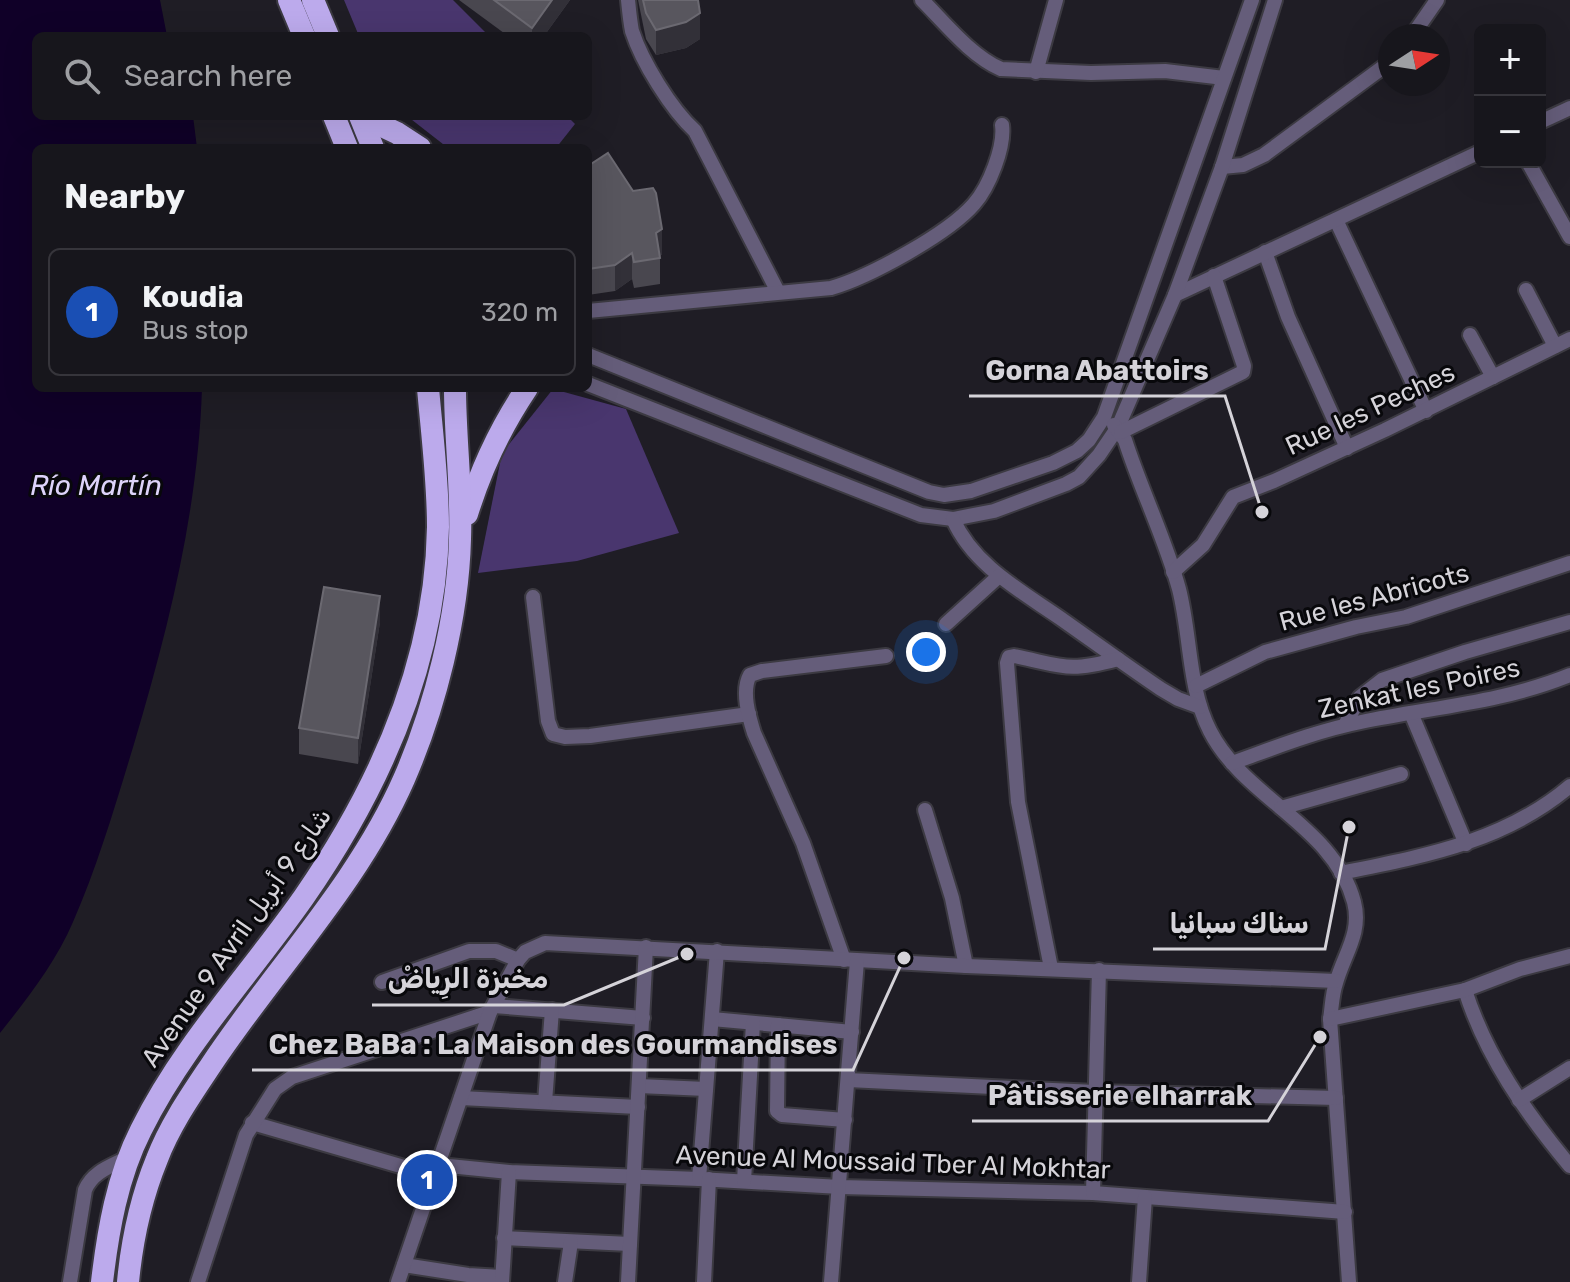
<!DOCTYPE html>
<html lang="en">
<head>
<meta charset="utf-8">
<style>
  :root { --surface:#17161c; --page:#242329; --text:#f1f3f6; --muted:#9e9fa3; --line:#36353b; --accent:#2563eb }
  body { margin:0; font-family:Rubik,Vazirmatn,sans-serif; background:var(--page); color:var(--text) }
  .controls { position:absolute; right:24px; top:24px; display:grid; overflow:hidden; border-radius:12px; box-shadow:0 8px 32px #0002 }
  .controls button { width:72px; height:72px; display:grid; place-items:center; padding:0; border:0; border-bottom:2px solid var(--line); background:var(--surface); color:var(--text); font:40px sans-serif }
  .compass { position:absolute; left:1378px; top:24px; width:72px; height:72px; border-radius:50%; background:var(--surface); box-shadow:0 8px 32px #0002; rotate:78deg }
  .you { position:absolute; left:926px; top:652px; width:28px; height:28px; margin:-20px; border:6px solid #fff; border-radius:50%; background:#1a73e8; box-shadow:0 0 0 12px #1a73e833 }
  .badge { display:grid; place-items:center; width:52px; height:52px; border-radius:50%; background:var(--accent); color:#fff; font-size:26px; font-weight:700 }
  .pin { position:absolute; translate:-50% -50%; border:4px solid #fff; box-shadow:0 2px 8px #0006 }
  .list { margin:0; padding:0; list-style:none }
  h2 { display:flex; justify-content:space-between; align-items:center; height:104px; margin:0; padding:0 32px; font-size:34px }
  h2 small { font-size:26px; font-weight:400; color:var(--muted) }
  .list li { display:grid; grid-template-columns:52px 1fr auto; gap:24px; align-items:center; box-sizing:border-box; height:128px; margin:0 16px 16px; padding:0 16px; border:2px solid var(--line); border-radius:12px }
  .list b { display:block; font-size:30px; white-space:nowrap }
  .list p { margin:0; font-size:26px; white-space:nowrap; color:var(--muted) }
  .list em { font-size:26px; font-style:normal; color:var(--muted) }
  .icon { flex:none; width:44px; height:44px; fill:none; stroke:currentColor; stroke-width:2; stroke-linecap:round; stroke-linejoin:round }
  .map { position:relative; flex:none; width:1570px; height:1282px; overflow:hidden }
  .search { position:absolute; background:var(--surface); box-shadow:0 8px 32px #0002; left:32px; top:32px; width:560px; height:88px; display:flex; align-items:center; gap:20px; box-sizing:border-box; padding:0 28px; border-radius:12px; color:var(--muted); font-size:30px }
  .panel { position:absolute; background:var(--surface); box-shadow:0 8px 32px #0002; left:32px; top:144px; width:560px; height:248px; border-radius:12px }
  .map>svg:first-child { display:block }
  .green { fill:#49366e }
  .water { fill:#100028 }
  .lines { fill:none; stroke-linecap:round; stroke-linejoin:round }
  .minor-casing { stroke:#3c3a42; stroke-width:18 }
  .trunk-casing { stroke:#3c3a42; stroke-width:26 }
  .minor { stroke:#655d7a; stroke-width:14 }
  .trunk { stroke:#bcaaec; stroke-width:22 }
  .wall { fill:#49474f }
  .shaded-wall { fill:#323038 }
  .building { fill:#58565e; stroke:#6b6971; stroke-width:2 }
  .labels { text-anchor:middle; stroke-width:6; stroke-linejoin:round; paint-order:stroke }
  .street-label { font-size:26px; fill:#d5d3d9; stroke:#08080b }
  .water-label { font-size:28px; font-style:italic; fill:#ddd3fa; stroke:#08080b }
  .leader { fill:none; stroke:#d5d3d9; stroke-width:3 }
  .callout-dot { fill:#d5d3d9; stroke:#08080b; stroke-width:3 }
  .callout-label { font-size:28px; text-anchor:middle; font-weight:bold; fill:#d5d3d9; stroke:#08080b; stroke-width:6; stroke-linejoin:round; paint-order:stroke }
</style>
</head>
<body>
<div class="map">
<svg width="1570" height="1282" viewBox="0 0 1570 1282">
  <rect width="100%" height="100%" fill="#1f1d25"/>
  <g class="green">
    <polygon points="344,0 453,0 489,36 359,36"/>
    <polygon points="407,116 567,116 575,124 556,148 448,148"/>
    <polygon points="553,389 626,409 679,533 577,561 478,573 502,453"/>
  </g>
  <path class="water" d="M0,0H160L167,36H36V116H193L197,148H36V388H202C198,511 169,626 134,744C116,803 98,865 73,922C56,962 27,999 0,1033Z"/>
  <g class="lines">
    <defs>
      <g id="minor">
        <path d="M628,0C629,10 630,21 632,31C642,62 671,109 695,131L778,292"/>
        <path d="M922,0C945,23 971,56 1001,69L1091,73L1165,71L1224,78"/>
        <polyline points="1412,36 1437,0"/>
        <polyline points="1036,72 1056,0"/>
        <polyline points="1540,122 1570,108"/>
        <polyline points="1528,162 1570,237"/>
        <polyline points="1222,167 1243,165 1264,155 1390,62"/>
        <polyline points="1336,220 1426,411"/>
        <polyline points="1265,252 1288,317 1347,448"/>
        <polyline points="1526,290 1555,346"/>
        <polyline points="1175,295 1480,152"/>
        <path d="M588,311L831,288C869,277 948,234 974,204C989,187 1005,147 1002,125"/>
        <polyline points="1470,335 1493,377"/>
        <polyline points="588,355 929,492 944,495 971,491 1053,463 1077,451 1089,440 1104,417 1252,0"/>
        <polyline points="588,384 921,515 953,519 994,511 1066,484 1079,477 1099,455 1118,427 1175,295 1222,167 1275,0"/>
        <path d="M1114,425L1125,440C1141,490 1165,538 1179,589C1191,636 1188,688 1210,731C1244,798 1334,826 1354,902C1362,933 1344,954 1336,983C1332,994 1332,1007 1330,1019L1349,1282"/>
        <polyline points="1121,432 1243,372 1244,366 1214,276"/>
        <path d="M953,519C973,565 1021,591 1060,618C1094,642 1127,666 1161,689L1178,699L1200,707"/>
        <polyline points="1173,572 1203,545 1233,497 1274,481 1385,430 1570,339"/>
        <polyline points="533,597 548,721 553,734 565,737 590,736 749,714"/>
        <polyline points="946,624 999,576"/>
        <polyline points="1196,686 1265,652 1356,627 1406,617 1570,563"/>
        <polyline points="1411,713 1466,844"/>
        <polyline points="1345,725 1360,697 1382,680 1465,652 1570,622"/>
        <path d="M1232,763C1274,748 1316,731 1361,722C1433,707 1501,703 1570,675"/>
        <polyline points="1281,808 1401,774"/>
        <polyline points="925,810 952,898 966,966"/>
        <path d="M1341,873C1424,856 1504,842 1570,786"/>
        <path d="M844,960L803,843L754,733C749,717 741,691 750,675L762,671L886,656"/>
        <path d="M1051,968L1018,802L1007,663L1009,657L1014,656C1063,666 1067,673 1118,659"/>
        <polyline points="382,982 469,951 496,951 518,960"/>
        <path d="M1465,990C1486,1056 1525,1112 1570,1166"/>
        <polyline points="494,1006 643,1018"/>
        <polyline points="712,1019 852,1032"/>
        <polyline points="1330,1019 1465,990 1520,969 1570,956"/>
        <polyline points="778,1025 777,1111 782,1115 845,1120"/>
        <polyline points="848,1080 1095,1092 1336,1098"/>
        <polyline points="639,1086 706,1089"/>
        <polyline points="461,1098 638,1107"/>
        <polyline points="1519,1100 1570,1068"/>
        <polyline points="545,1102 552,1010"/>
        <polyline points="252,1123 435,1176"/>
        <polyline points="439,1165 509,1172 699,1179 840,1187 1093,1193 1345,1212"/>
        <polyline points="699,1179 717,951"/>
        <polyline points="744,1181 753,1023"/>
        <polyline points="1093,1193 1099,970"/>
        <polyline points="504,1238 630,1244"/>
        <polyline points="404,1265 468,1275 502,1277"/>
        <path d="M70,1282L85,1190C93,1171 112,1166 129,1157"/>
        <polyline points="198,1282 246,1135 275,1089 292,1077 490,1012"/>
        <polyline points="398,1282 490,1012 518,960 525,952 545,943 966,966 1336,981"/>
        <polyline points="502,1282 509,1172"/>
        <polyline points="565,1282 571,1242"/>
        <polyline points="628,1282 646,947"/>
        <polyline points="704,1282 709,1179"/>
        <polyline points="831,1282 857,961"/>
        <polyline points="1139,1282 1145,1197"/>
      </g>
      <g id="trunk">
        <polyline points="289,0 304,36"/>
        <polyline points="313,0 328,36"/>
        <polyline points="334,116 347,148"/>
        <polyline points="360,116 373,148"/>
        <polyline points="361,116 397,133 420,148"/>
        <path d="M467,514C481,469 500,428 527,388"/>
        <path d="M102,1282C108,1231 117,1177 141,1130C183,1045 250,974 304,897C380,787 436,663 438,527C438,480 432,434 428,388"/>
        <path d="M128,1282C132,1240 141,1198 157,1159C170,1125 191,1095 211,1065C274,970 358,884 404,779C435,708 458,617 460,539C462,489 455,438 455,388"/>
      </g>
    </defs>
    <use href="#minor" class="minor-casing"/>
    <use href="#trunk" class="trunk-casing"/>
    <use href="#minor" class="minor"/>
    <use href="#trunk" class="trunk"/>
  </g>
  <g class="wall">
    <polygon points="459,0 570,0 544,36 508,36"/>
    <polygon points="638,0 698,0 700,39 686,48 656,55 646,39"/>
    <polygon points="588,166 662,254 660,256 660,284 634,288 632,279 615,291 588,295"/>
    <polygon points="380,622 358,764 299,754 299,728"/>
  </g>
  <g class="shaded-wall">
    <polygon points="552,0 570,0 544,36 532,36 532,28"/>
    <polygon points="700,13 700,39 686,48 656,55 656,30"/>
    <polygon points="662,229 662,254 656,258 656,233"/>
    <polygon points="632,253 632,279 615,291 615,265"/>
    <polygon points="380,596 380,622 358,764 358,738"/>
  </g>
  <g class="building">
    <polygon points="494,0 552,0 532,28"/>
    <polygon points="643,0 698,0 700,13 686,22 656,30 646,13"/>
    <polygon points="608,153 633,191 653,188 656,193 662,229 656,233 660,258 634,262 632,253 615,265 588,269 588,175 589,174 588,166"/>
    <polygon points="324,587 380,596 358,738 299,728"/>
  </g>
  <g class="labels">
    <g class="street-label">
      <text transform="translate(1370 409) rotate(-25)" y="9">Rue les Peches</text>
      <text transform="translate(1374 597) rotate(-15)" y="9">Rue les Abricots</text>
      <text transform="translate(1419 688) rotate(-12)" y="9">Zenkat les Poires</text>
      <text transform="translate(236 937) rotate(-55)" y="9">Avenue 9 Avril شارع 9 أبريل</text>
      <text transform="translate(893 1162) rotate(2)" y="9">Avenue Al Moussaid Tber Al Mokhtar</text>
    </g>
    <g class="water-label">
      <text x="96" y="495">Río Martín</text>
    </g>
  </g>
  <path class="leader" d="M1262 512L1225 396H969M1349 827L1325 949H1153M687 954L564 1005H372M904 958L853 1070H252M1320 1037L1268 1121H972"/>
  <g class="callout-dot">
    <circle cx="1262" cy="512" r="8"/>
    <circle cx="1349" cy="827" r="8"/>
    <circle cx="687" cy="954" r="8"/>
    <circle cx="904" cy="958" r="8"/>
    <circle cx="1320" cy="1037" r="8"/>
  </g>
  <g class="callout-label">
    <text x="1097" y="380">Gorna Abattoirs</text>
    <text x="1239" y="933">سناك سبانيا</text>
    <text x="468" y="988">مخبزة الرِياضْ</text>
    <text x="553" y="1054">Chez BaBa : La Maison des Gourmandises</text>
    <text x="1120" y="1105">Pâtisserie elharrak</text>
  </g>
</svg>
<div class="controls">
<button>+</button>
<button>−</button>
</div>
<svg class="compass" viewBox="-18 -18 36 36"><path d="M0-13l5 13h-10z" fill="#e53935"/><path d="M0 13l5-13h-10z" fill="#9e9fa3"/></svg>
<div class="you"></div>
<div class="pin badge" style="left:427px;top:1180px;background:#1a4fb4">1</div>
<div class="search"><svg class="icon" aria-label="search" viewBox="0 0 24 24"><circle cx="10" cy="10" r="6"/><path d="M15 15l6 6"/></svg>Search here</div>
<section class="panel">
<h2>Nearby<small></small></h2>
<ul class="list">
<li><span class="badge" style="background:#1a4fb4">1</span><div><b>Koudia</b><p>Bus stop</p></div><em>320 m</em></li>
</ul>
</section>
</div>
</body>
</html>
